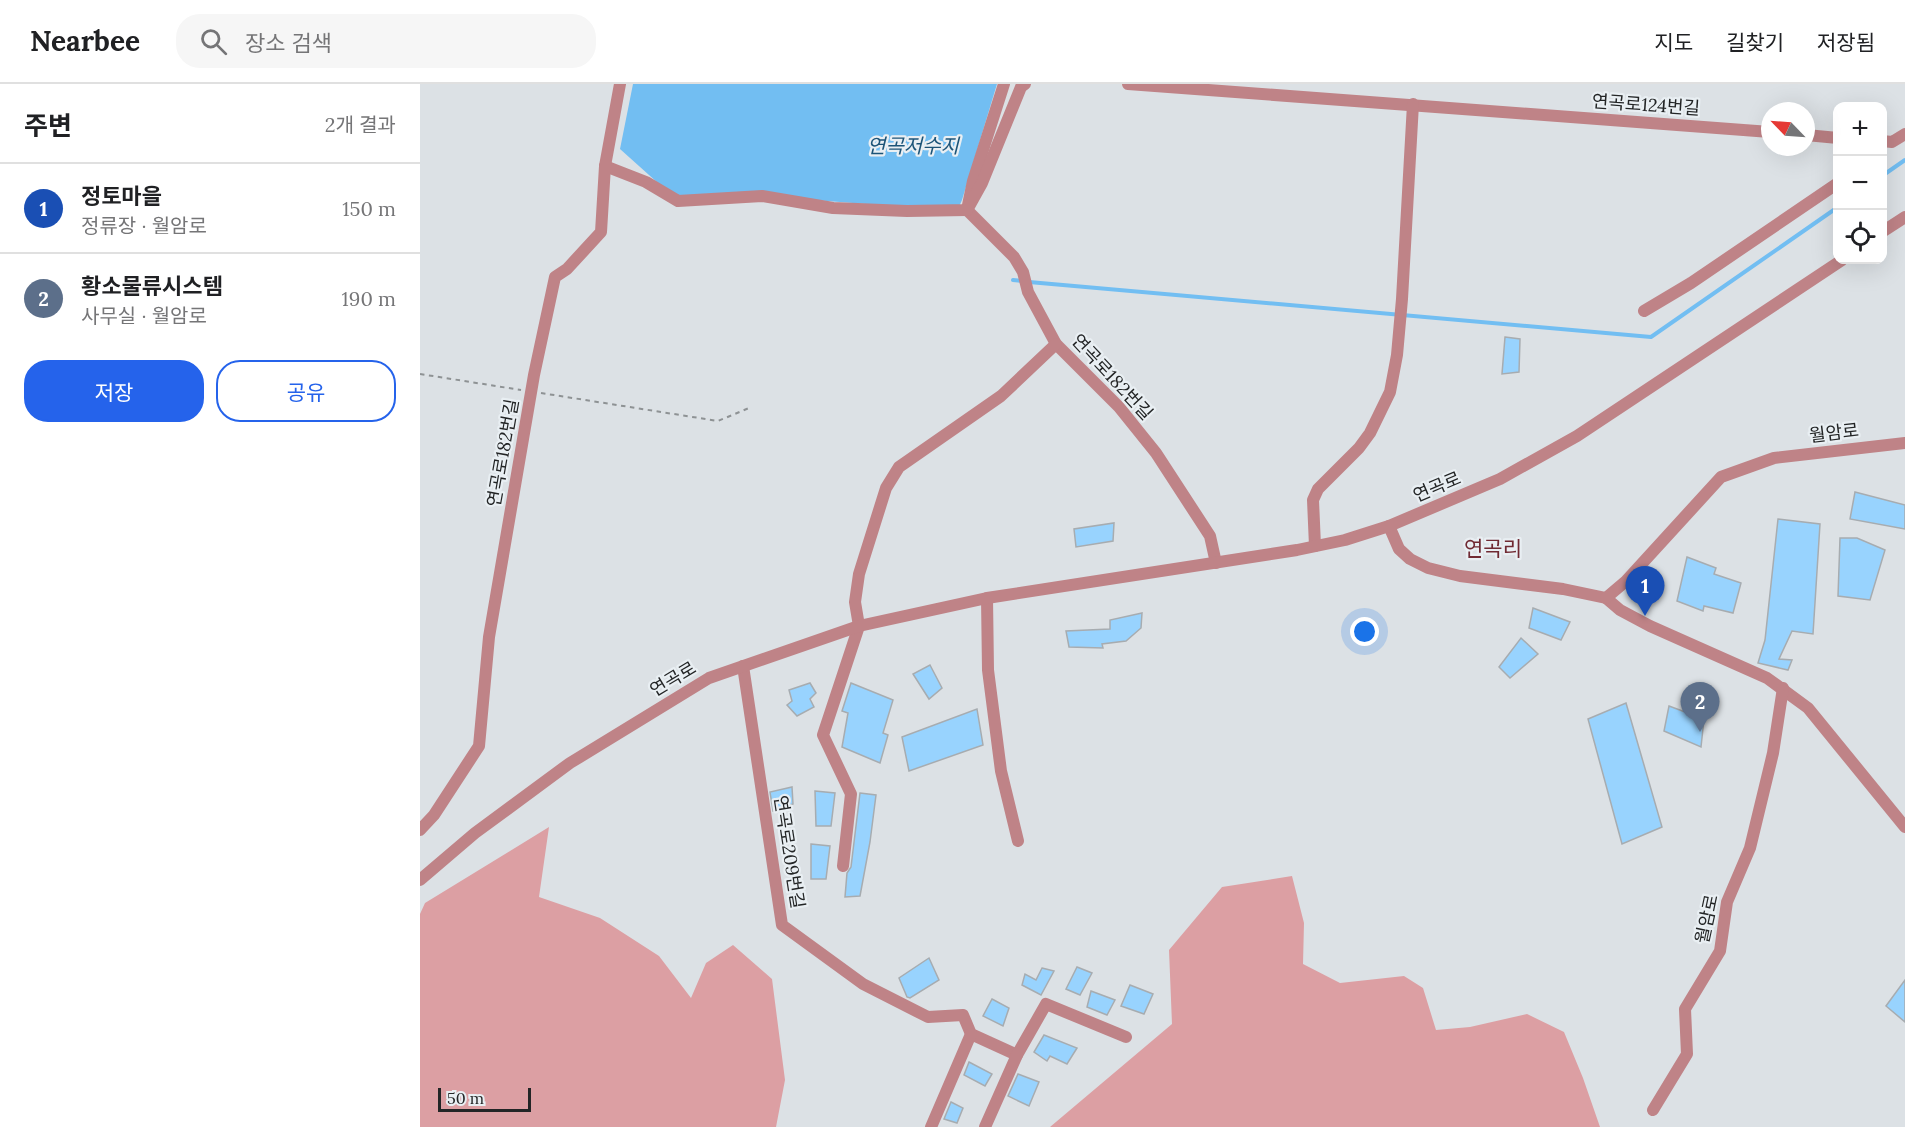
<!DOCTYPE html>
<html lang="ko">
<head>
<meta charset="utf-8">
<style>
  :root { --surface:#fff; --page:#f6f6f6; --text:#202124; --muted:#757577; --line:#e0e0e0; --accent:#2563eb }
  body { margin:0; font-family:Lora,"Noto Sans KR",serif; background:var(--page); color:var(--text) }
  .controls { position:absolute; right:18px; top:18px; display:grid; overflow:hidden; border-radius:12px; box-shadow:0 6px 24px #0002 }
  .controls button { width:54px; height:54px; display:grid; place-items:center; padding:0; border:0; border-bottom:2px solid var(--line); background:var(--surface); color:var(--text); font:30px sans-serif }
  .compass { position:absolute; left:1341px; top:18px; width:54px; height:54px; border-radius:50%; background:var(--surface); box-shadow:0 6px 24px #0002; rotate:295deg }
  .scale { position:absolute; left:18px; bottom:15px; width:93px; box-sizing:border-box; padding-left:6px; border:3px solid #232526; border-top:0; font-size:16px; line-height:21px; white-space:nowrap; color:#232526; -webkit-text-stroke:4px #e9eff3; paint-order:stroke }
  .you { position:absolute; left:945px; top:548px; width:21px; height:21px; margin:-15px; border:4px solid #fff; border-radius:50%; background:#1a73e8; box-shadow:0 0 0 9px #1a73e833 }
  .badge { display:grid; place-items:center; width:39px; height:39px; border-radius:50%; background:var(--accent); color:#fff; font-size:20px; font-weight:700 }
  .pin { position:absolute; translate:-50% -50px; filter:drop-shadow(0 2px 3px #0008) }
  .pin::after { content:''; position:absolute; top:32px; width:21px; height:18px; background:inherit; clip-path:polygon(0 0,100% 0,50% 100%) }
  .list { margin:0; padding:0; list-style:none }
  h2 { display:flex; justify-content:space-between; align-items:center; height:78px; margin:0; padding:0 24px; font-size:26px }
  h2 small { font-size:20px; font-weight:400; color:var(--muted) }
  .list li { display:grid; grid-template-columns:39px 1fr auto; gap:18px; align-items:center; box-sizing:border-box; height:90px; padding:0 24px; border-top:2px solid var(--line) }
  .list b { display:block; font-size:22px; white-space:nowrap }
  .list p { margin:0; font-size:20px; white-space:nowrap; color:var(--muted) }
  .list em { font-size:20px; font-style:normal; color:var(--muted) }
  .actions { display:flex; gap:12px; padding:18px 24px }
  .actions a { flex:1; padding:14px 0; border:2px solid var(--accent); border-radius:24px; text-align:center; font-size:21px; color:var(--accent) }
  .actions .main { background:var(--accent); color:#fff }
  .icon { flex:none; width:33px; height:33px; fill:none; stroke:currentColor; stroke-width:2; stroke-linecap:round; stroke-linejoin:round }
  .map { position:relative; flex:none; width:1485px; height:1043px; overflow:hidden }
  header { display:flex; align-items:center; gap:36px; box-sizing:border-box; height:84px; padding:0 30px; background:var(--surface); border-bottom:2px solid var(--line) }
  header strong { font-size:28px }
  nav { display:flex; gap:33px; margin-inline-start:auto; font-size:21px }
  .search { width:420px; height:54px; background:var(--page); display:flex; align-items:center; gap:15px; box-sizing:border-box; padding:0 21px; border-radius:24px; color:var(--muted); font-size:22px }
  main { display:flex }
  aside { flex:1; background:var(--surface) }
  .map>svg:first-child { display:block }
  .green { fill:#dc9fa3 }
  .water { fill:#72bef2 }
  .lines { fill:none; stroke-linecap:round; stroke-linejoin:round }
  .stream { stroke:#72bef2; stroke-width:4 }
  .building { fill:#98d3fe; stroke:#a7acb0; stroke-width:1.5 }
  .path { stroke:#8e9294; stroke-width:2; stroke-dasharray:4.5 4.5; stroke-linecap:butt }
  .minor { stroke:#bf8387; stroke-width:12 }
  .labels { text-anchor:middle; stroke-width:4.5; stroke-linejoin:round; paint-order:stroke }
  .street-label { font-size:18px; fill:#232526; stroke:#e9eff3 }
  .water-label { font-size:20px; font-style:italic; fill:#1c5478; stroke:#e9eff3 }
  .quarter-label { font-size:21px; fill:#702a33; stroke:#e9eff3 }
</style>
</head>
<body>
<header>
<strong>Nearbee</strong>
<div class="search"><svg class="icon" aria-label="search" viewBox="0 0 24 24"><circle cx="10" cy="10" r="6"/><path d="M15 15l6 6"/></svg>장소 검색</div>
<nav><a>지도</a><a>길찾기</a><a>저장됨</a></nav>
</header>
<main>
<aside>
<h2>주변<small>2개 결과</small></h2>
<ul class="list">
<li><span class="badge" style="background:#1a4fb4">1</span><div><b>정토마을</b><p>정류장 · 월암로</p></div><em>150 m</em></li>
<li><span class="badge" style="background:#5c6f8a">2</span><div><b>황소물류시스템</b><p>사무실 · 월암로</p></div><em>190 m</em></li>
</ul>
<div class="actions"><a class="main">저장</a><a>공유</a></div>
</aside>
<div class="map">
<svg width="1485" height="1043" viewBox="0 0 1485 1043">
  <rect width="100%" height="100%" fill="#dce1e5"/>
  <g class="green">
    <polygon points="129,743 119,813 180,834 239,872 271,914 286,879 313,861 352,895 365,996 356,1043 0,1043 0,830 5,819"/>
    <polygon points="872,792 884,839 883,880 920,899 984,892 1003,904 1016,946 1050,943 1107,930 1144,948 1163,994 1180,1043 630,1043 752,940 749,866 802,803"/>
  </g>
  <polygon class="water" points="213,0 577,0 542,116 537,127 342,112 258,117 200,65"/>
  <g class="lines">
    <g class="stream">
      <polyline points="1462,92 1485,76"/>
      <polyline points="593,196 602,197"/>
      <polyline points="609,198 1231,253 1418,123"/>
    </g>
  </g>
  <g class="building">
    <polygon points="1085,253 1100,255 1099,288 1082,290"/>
    <polygon points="1435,408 1485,421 1485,445 1430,435"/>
    <polygon points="1358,435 1400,440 1393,550 1372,547 1359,575 1372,576 1368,586 1338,579 1345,556"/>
    <polygon points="694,439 693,457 656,463 654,445"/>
    <polygon points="1420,454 1437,454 1465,466 1450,516 1418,512"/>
    <polygon points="1267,473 1296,484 1294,490 1321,499 1313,529 1284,522 1283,527 1257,517"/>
    <polygon points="1113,524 1150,538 1141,556 1109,544"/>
    <polygon points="722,529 721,544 706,557 682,560 683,564 649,563 646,547 690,545 690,536"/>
    <polygon points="1101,554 1118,570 1090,594 1079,583"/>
    <polygon points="510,581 522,604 509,615 493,590"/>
    <polygon points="390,599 396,609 390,615 394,623 377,632 367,621 372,617 369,606"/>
    <polygon points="431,599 473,616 463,649 468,651 460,679 422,663 428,629 422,627"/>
    <polygon points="1206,619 1242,743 1202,760 1168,635"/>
    <polygon points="1249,622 1284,635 1281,663 1244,647"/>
    <polygon points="557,625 563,661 489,687 482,653"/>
    <polygon points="372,703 373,720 353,727 350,708"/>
    <polygon points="395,707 415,709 411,742 396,742"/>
    <polygon points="440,709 456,711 450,758 440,812 425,813 427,789 431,783"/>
    <polygon points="391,760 410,762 406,795 391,795"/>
    <polygon points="509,874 519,896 490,914 487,913 479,894"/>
    <polygon points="657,883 672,889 660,911 646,905"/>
    <polygon points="622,884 634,887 621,911 602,901 605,890 616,896"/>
    <polygon points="1485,896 1485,938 1466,922"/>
    <polygon points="710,901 733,910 724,930 701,922"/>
    <polygon points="671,907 695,916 687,931 667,923"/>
    <polygon points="572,915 589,924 583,942 563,932"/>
    <polygon points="624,951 657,964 647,980 630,972 627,977 614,968"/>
    <polygon points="549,978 572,990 565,1002 544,991"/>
    <polygon points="598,990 619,998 609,1022 588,1012"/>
    <polygon points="531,1018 543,1024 537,1039 524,1035"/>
  </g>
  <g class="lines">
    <g class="path">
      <polyline points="0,290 101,306"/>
      <polyline points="121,309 298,337 329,324"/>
    </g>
    <g class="minor">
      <polyline points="584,0 553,97 547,126 594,173 603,188 608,208 636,260 699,323 736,369 790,452 796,479"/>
      <polyline points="708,0 1350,48"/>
      <polyline points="1386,51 1418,54"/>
      <polyline points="1462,57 1472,58 1485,50"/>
      <polyline points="185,82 226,98 258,117 342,112 413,124 487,127 547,126 562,99 601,3 605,0"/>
      <polyline points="1462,148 1485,133"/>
      <polyline points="1224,227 1271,199 1418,99"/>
      <polyline points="969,442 979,465 990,475 1008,484 1040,492 1143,505 1186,514 1200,526 1230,542 1347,594 1388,624 1485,743"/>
      <polyline points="895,462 893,416 898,405 939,364 950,349 970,308 977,271 982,215 993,20"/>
      <polyline points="567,514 568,586 581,687 598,757"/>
      <polyline points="1186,514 1206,497 1301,393 1354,374 1485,359"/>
      <polyline points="323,582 362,841 443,900 508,933 543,931 551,950 597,971"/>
      <polyline points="0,746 14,731 59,662 69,553 114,291 135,193 147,185 181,148 185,82 200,0"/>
      <polyline points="423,782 431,710 403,651 439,542 435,518 439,490 466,404 479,383 581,312 636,260"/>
      <polyline points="0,796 55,749 150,679 289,594 439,542 567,514 877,466 925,456 969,442 1080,395 1157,352 1422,176"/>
      <polyline points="1233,1026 1267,970 1265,925 1300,867 1307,818 1330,764 1353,669 1363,604"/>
      <polyline points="511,1043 551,950"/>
      <polyline points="565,1043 597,971 626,920 706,953"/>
    </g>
  </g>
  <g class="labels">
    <g class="street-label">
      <text transform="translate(1226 21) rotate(4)" y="6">연곡로124번길</text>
      <text transform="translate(692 293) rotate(47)" y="6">연곡로182번길</text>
      <text transform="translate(1414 349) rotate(-7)" y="6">월암로</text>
      <text transform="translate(83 369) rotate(-80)" y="6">연곡로182번길</text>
      <text transform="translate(1017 403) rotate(-23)" y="6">연곡로</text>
      <text transform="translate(253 595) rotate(-31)" y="6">연곡로</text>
      <text transform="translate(369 768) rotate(81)" y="6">연곡로209번길</text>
      <text transform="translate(1287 835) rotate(-78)" y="6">월암로</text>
    </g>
    <g class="water-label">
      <text x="493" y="69">연곡저수지</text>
    </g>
    <g class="quarter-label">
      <text x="1073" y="472">연곡리</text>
    </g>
  </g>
</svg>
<div class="controls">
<button>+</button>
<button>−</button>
<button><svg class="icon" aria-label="locate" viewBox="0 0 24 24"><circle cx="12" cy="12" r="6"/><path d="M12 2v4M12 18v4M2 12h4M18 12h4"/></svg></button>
</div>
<svg class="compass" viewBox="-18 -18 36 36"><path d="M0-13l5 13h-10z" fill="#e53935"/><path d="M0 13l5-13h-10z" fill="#757577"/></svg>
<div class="scale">50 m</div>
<div class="you"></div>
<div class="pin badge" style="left:1225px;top:532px;background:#1a4fb4">1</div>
<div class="pin badge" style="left:1280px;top:648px;background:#5c6f8a">2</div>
</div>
</main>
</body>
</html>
